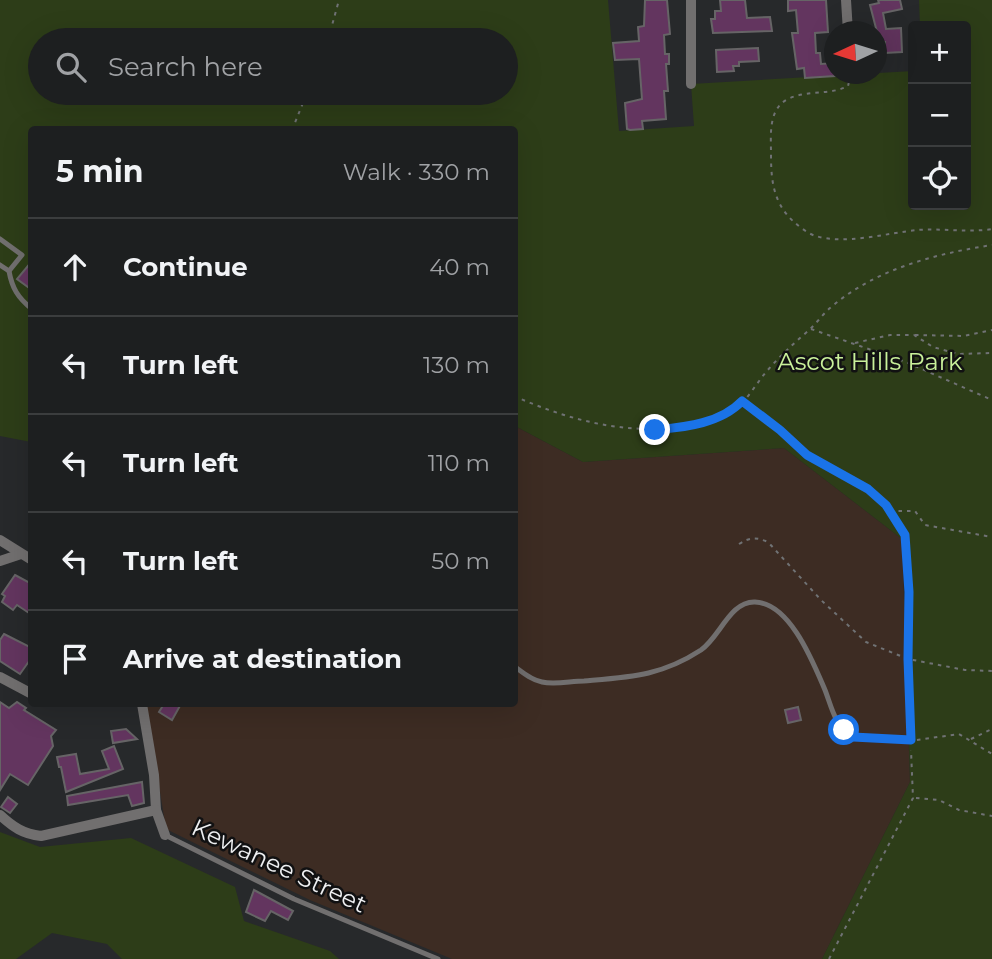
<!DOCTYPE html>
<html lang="en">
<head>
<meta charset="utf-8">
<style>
  :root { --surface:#1d1f20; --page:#252729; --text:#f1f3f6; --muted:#a0a2a5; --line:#3b3d3e }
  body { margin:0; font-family:Montserrat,sans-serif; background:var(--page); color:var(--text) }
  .controls { position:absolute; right:21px; top:21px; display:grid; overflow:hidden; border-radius:7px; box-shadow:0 7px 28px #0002 }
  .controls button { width:63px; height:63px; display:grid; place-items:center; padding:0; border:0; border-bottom:2px solid var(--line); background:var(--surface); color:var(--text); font:35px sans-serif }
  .compass { position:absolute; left:824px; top:21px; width:63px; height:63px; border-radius:50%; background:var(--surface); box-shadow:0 7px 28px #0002; rotate:266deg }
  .stop { position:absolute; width:21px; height:21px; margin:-16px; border:5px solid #1a73e8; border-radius:50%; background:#fff }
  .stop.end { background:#1a73e8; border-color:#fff; box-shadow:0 2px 7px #0008 }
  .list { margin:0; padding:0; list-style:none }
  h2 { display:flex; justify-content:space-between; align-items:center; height:91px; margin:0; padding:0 28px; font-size:30px }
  h2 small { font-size:23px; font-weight:400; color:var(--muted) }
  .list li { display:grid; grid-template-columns:46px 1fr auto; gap:21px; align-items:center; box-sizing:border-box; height:98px; padding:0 28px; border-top:2px solid var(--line) }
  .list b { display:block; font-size:26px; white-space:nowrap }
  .list em { font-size:23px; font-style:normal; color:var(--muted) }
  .icon { flex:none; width:38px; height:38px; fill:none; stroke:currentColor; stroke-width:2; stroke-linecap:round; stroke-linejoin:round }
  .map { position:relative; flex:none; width:992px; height:959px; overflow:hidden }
  .search { position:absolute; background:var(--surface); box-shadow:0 7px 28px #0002; left:28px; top:28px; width:490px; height:77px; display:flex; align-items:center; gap:18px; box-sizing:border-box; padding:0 24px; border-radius:38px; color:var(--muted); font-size:26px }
  .panel { position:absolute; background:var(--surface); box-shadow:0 7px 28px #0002; left:28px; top:126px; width:490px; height:581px; border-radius:7px }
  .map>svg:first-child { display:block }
  .industrial { fill:#3d2c23 }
  .green { fill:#2d3d18; fill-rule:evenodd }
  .building { fill:#63355f; stroke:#666466; stroke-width:2 }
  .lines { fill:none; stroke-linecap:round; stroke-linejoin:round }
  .path { stroke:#707274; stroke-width:2; stroke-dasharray:3.5 5; stroke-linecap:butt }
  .lane { stroke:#716f6f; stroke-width:5 }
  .street { stroke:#716f6f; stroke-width:10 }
  .route { stroke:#1a73e8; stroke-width:9 }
  .labels { text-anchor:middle; stroke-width:5; stroke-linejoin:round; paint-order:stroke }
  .park-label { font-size:24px; fill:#c9f19a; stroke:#111112 }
  .street-label { font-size:24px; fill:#eeeff1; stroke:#111112 }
</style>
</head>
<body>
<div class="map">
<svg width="992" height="959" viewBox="0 0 992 959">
  <rect width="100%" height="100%" fill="#27292b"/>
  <polygon class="industrial" points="515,426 583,462 784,448 902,539 910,782 822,959 452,959 310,900 166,829 146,704 514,704"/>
  <g class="green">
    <path d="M0,0H608L619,131L694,126L691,84L913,71V205H966V26H920L919,0H992V959H822L910,782L905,588L902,539L784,448L583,462L515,426L514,130H32L31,442L0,436ZM40,40H506V93H40Z"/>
    <polygon points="0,832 40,847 131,838 235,887 244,921 330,951 339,959 122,959 107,944 52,933 16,959 0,959"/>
  </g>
  <g class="building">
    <polygon points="645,0 667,0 670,34 664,35 665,54 669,54 669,64 666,64 668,91 664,91 666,119 642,121 643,129 630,130 627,129 625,103 642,99 639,59 615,60 613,43 639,41 638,27 644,26"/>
    <polygon points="720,0 745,0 747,18 770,17 772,31 713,33 711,19 715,19 715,11 721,11"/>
    <polygon points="788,0 826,0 828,32 815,33 816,53 820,53 821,64 835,63 835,76 805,78 804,68 797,69 792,33 798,33 796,10 788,11"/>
    <polygon points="878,0 900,0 902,9 883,13 886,29 901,28 902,52 885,53 885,42 877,42 877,32 870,5 879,3"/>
    <polygon points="758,48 759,61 739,62 739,66 733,66 734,71 717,72 716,50"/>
    <polygon points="32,261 32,290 17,279"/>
    <polygon points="15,575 32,584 32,615 17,605 13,610 2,602 5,596 2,594"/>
    <polygon points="4,634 32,648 32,657 20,674 0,661 0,640"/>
    <polygon points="0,702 9,708 17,702 26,708 24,710 56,730 51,736 53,746 28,785 10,774 0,790"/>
    <polygon points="164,704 181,704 172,720 159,712"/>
    <polygon points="798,707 801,720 788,723 785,710"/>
    <polygon points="126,729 137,739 113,743 111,731"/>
    <polygon points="114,746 123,769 66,792 61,767 59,767 57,757 76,754 80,774 109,769 102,751"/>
    <polygon points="142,782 144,803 132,806 128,795 68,805 67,796"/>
    <polygon points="8,797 17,804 10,813 1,807"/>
    <polygon points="254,890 293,911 288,920 271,911 265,921 246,912"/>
  </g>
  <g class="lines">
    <g class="path">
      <polyline points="328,40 339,0"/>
      <path d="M851,74L848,86C829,96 806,89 786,100C768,111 771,136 771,154C771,180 773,203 794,222C800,227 808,234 816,236C844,245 888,233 917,230C942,228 967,233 992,229"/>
      <polyline points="292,130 307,93"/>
      <polyline points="811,329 906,362 992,400"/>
      <polyline points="915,335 964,336 992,330"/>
      <polyline points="855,343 890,335 914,335 933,347 958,354 992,353"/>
      <path d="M514,396C573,422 638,439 701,422C712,419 726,416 735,409C748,399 756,384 766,372C779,357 793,344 808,331C816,324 822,315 830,308C875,269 935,254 992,245"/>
      <polyline points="742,401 780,430 807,455 868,489 886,505 905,535 909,592 908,659 911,730"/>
      <polyline points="890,511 915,511 925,525 992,537"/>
      <path d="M739,544C750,537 756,537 768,542L821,600L866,642L908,659L965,670L992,671"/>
      <polyline points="971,739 992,729"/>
      <polyline points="917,740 959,734 992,754"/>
      <polyline points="916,798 939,800 959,810 992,816"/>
      <polyline points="829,959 913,798 911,750"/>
    </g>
    <g class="lane">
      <path d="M0,239L22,255L9,271C12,288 18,298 32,309"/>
      <polyline points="0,265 9,271"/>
      <path d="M514,666C522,672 531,680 542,682C555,685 571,681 584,681C631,677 661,676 701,650C720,637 730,601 755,602C790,603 813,662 825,690C831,705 835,727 851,735C863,741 895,739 909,740"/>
      <polyline points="165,835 294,899 438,959"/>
    </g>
    <g class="street">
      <polyline points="846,0 848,32"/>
      <polyline points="691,84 691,0"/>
      <polyline points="0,540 32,560"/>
      <polyline points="0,561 21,554"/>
      <polyline points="0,677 32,694"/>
      <polyline points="142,704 154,775 156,810"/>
      <path d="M0,815C13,827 23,834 41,836L156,810L165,835"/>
    </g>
  </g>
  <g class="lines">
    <path class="route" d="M655,430C684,427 720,424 742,401L780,430L807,455L868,489L886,505L905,535L909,592L908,659L911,740L853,737L844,730"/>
  </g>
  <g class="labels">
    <g class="park-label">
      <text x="870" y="370">Ascot Hills Park</text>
    </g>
    <g class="street-label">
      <text transform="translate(279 866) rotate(25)" y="8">Kewanee Street</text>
    </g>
  </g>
</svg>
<div class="controls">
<button>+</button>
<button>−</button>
<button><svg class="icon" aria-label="locate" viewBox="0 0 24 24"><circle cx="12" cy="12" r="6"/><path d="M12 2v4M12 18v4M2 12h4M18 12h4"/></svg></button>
</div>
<svg class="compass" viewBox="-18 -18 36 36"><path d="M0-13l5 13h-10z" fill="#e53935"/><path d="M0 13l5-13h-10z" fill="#a0a2a5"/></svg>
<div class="stop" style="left:844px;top:730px"></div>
<div class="stop end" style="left:655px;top:430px"></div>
<div class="search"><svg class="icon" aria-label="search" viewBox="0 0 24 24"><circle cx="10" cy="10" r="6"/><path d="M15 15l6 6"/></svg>Search here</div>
<section class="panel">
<h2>5 min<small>Walk · 330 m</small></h2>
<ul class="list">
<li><svg class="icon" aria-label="ahead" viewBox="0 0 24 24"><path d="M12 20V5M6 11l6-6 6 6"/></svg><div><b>Continue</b></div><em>40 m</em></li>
<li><svg class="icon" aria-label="left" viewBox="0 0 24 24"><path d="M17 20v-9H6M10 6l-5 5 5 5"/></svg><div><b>Turn left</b></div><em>130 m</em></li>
<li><svg class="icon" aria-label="left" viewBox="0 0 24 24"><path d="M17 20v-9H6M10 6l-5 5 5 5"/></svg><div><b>Turn left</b></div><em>110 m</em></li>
<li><svg class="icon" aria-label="left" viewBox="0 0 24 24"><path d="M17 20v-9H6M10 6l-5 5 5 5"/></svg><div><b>Turn left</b></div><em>50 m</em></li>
<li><svg class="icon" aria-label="arrive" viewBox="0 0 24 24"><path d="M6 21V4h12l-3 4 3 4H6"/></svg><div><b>Arrive at destination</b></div></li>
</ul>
</section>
</div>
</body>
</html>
